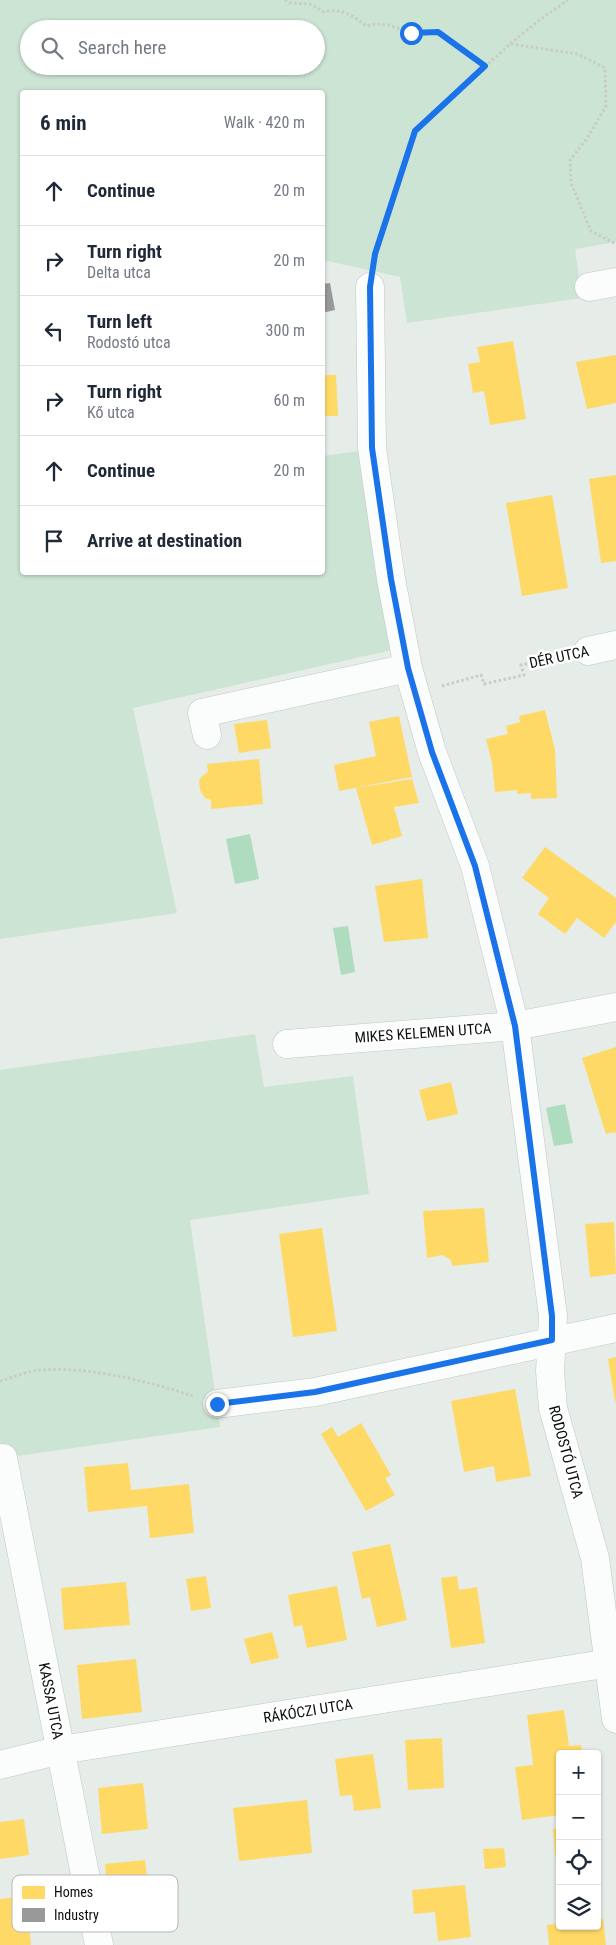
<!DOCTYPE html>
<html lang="en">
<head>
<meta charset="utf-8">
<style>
  :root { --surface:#fff; --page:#f6f6f7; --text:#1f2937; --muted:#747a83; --line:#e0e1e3 }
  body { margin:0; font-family:"Roboto Condensed",sans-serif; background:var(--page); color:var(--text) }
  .controls { position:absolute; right:15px; bottom:15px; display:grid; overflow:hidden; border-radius:5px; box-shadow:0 1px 4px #0004 }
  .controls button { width:45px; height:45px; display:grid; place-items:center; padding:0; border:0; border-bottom:1px solid var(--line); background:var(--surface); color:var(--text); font:25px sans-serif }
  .stop { position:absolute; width:15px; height:15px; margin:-11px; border:4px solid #1a73e8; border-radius:50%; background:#fff }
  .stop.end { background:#1a73e8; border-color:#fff; box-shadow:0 1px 5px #0008 }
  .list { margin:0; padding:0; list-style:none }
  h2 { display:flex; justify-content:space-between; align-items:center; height:65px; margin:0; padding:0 20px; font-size:21px }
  h2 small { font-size:16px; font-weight:400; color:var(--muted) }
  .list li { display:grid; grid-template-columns:32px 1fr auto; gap:15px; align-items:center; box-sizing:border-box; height:70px; padding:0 20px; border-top:1px solid var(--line) }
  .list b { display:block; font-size:19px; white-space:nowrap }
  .list p { margin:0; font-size:16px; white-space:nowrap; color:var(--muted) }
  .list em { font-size:16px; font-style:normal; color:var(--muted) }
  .icon { flex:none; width:28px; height:28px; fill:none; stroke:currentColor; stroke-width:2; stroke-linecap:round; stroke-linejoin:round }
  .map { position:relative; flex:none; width:616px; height:1945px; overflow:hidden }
  .search { position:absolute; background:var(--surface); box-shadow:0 1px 4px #0004; left:20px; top:20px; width:305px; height:55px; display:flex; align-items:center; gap:12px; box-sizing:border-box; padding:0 18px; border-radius:28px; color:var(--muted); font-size:19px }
  .panel { position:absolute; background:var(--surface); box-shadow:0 1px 4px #0004; left:20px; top:90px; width:305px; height:485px; border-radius:5px }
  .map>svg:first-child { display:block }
  .green { fill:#cce4d4; fill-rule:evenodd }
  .water { fill:#afdbbf }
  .homes { fill:#ffd966 }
  .industry { fill:#999 }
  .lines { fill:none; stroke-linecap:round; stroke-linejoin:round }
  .minor-casing { stroke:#c2c7c4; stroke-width:29 }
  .path { stroke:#c8cbca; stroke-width:3; stroke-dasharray:2.5 2.5; stroke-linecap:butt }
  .minor { stroke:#fbfcfc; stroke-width:28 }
  .route { stroke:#1a73e8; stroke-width:6 }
  .labels { text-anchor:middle; stroke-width:5; stroke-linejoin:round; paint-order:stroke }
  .street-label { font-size:15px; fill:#0c100d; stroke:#fff }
  .key { fill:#fff; stroke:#b6b7b6; stroke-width:1 }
  .key-label { font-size:14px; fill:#0c100d }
</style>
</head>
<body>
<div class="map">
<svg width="616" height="1945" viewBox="0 0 616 1945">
  <rect width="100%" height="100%" fill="#e6ece8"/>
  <g class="green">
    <path d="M0,0H616V242L575,249L582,298L407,323L400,277L327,261L323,262L322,92H22V572H322L323,456L359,451L392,650L133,708L177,913L0,939ZM29,29H316V66H29Z"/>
    <polygon points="255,1034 264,1087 353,1076 369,1194 190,1220 220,1427 3,1458 0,1440 0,1070"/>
  </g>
  <g class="water">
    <polygon points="250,834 259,879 235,884 226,839"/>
    <polygon points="348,926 355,972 341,975 333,928"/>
    <polygon points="565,1104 573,1143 554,1146 546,1108"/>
  </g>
  <g class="homes">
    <polygon points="513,341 526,419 490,425 484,391 473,393 468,364 480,362 477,347"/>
    <polygon points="616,355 616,403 587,409 576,362"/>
    <polygon points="322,375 336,375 338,416 322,416"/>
    <polygon points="616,475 616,561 601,563 589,479"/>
    <polygon points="552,495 568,588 522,596 506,503"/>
    <polygon points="545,710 555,750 557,798 531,799 531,793 517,794 517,790 495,792 492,763 486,739 508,734 506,726 520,722 519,716"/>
    <polygon points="399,716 412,777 339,791 334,765 376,756 369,722"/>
    <polygon points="267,720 271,748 239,753 234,724"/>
    <polygon points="259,759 263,804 211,809 211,800 205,798 200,790 199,780 202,776 208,772 207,764"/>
    <polygon points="412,779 419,803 394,807 402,836 372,845 356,788"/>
    <polygon points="545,847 616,898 616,922 604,938 577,918 565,934 538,914 549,898 522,878"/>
    <polygon points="422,879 428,938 384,942 375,886"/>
    <polygon points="616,1047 616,1135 615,1132 606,1134 582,1058"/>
    <polygon points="451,1082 458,1114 427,1121 419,1090"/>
    <polygon points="484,1208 489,1262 452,1266 451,1260 442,1255 427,1258 423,1211"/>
    <polygon points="614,1222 616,1274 590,1277 585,1224"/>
    <polygon points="322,1228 337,1331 293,1337 279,1234"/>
    <polygon points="616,1357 616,1401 615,1401 608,1359"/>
    <polygon points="515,1389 531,1476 496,1482 494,1466 464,1472 451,1401"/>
    <polygon points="361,1423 391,1475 385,1478 395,1495 366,1511 321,1434 332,1427 338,1437"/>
    <polygon points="128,1463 131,1490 189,1484 194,1533 150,1538 147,1506 88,1512 84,1467"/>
    <polygon points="390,1544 407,1620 377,1627 370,1597 362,1599 352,1552"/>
    <polygon points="206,1576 211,1608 191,1611 186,1579"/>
    <polygon points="457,1576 459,1590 477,1587 485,1643 451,1648 441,1578"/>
    <polygon points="126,1582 130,1625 64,1630 61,1588"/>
    <polygon points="337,1586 347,1640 307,1648 302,1625 294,1627 288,1595"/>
    <polygon points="272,1632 279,1658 251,1664 244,1639"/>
    <polygon points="136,1659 142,1712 82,1719 77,1665"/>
    <polygon points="564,1710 569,1746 581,1745 582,1754 560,1754 560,1815 522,1820 515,1767 533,1765 527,1715"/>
    <polygon points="442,1738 444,1788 408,1790 405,1740"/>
    <polygon points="373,1754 381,1808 354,1811 352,1795 340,1796 335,1759"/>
    <polygon points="143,1783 148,1829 102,1834 98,1788"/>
    <polygon points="307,1800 312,1853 239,1861 233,1808"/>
    <polygon points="24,1819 29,1855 0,1859 0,1822"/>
    <polygon points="560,1828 560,1884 558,1884 553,1829"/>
    <polygon points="504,1848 506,1867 485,1869 483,1849"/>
    <polygon points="145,1860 148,1885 107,1889 105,1864"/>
    <polygon points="465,1885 471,1937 438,1941 435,1912 414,1914 412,1890"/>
    <polygon points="26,1896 31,1945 0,1945 0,1899"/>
    <polygon points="597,1919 603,1919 606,1945 549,1945 547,1925 560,1924 560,1926 597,1926"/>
  </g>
  <polygon class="industry" points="330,283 335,310 322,313 322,284"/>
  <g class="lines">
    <defs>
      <g id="minor">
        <polyline points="370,287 372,448 391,579 408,668 432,752 475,866 515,1026 553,1316 550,1371 553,1408 595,1558 616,1719"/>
        <polyline points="589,287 616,282"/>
        <polyline points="588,651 616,645"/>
        <polyline points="207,735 202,713 408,668"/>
        <polyline points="287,1044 515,1026 616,1007"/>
        <polyline points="217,1404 315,1392 616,1328"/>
        <polyline points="3,1458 99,1945"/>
        <polyline points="0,1765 61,1750 616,1662"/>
      </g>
    </defs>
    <use href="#minor" class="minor-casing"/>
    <g class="path">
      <path d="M285,0L290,3L310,4L324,12C343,8 352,15 366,26L377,24L389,25L411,33L438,32L485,66"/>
      <polyline points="511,44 578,54 605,68 606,106 586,140 570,160 571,183 591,231 616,244"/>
      <polyline points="374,260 389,209 415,131 510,44 538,21 568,0"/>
      <polyline points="442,686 481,675 484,684 524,675 521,665 562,656"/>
      <path d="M0,1381C11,1378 22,1373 33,1371C80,1364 148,1381 193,1396"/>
    </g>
    <use href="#minor" class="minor"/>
  </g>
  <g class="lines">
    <polyline class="route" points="217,1404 315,1392 552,1340 552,1316 515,1026 475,866 432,752 408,668 391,579 372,448 370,287 375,254 415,131 485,66 438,32 411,33"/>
  </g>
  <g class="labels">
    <g class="street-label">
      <text transform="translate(559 657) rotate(-12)" y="5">DÉR UTCA</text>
      <text transform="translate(423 1033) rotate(-4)" y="5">MIKES KELEMEN UTCA</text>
      <text transform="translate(566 1452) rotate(75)" y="5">RODOSTÓ UTCA</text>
      <text transform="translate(51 1701) rotate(79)" y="5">KASSA UTCA</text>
      <text transform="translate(308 1711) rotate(-9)" y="5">RÁKÓCZI UTCA</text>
    </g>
  </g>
  <rect x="12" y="1875" width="166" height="57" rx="8" class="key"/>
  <rect x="22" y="1886" width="23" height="13" fill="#ffd966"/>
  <rect x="22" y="1908" width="23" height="14" fill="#999"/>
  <g class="key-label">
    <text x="54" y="1897">Homes</text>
    <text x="54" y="1920">Industry</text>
  </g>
</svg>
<div class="controls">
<button>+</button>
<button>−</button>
<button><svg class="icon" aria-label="locate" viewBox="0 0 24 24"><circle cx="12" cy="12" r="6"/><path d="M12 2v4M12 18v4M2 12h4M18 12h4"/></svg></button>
<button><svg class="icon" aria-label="layers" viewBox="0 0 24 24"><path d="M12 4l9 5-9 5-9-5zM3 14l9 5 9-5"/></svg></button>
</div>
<div class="stop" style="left:411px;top:33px"></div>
<div class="stop end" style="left:217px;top:1404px"></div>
<div class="search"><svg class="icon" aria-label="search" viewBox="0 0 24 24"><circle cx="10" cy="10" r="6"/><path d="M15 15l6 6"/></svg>Search here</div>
<section class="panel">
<h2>6 min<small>Walk · 420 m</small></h2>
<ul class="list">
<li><svg class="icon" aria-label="ahead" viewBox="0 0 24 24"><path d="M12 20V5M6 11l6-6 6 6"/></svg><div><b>Continue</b></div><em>20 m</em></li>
<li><svg class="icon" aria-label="right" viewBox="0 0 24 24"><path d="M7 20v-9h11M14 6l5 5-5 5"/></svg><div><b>Turn right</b><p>Delta utca</p></div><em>20 m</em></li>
<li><svg class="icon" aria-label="left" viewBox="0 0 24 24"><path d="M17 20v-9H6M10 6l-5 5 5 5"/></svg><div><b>Turn left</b><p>Rodostó utca</p></div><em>300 m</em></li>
<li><svg class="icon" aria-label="right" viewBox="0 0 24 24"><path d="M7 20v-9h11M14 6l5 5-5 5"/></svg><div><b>Turn right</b><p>Kő utca</p></div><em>60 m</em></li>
<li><svg class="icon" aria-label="ahead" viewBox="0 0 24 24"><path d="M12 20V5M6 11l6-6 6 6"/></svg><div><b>Continue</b></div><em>20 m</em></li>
<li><svg class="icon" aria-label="arrive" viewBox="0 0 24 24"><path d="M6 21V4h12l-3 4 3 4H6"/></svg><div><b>Arrive at destination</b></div></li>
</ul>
</section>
</div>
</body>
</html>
